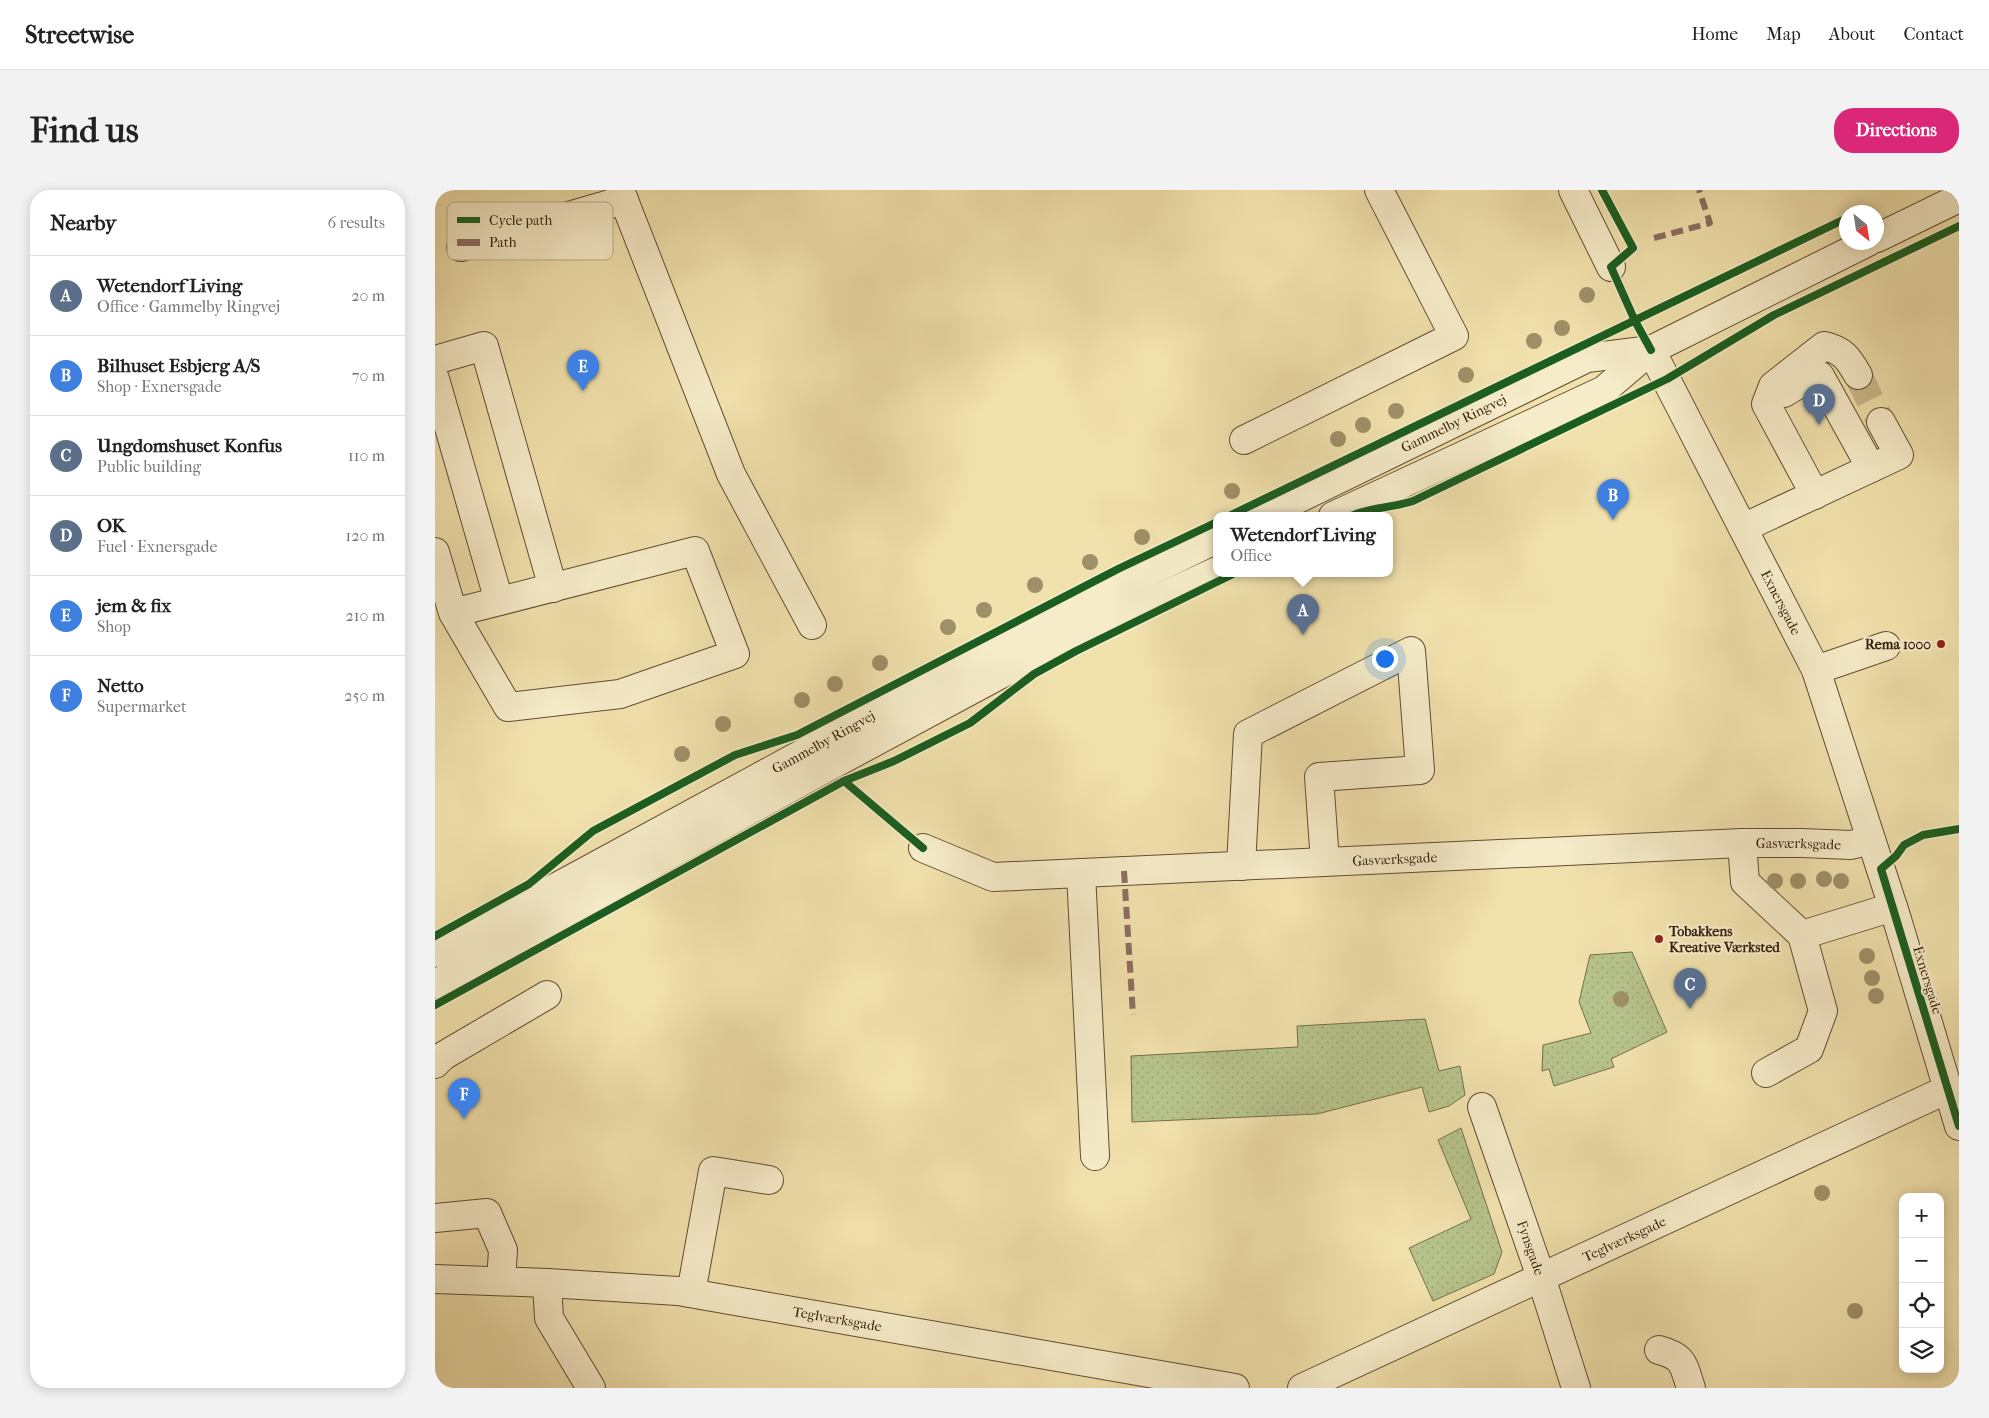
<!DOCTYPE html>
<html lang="en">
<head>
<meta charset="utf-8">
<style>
  :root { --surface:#fff; --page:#f2f2f2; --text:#222; --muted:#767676; --line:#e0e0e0; --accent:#db2777 }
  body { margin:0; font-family:"IM FELL French Canon",serif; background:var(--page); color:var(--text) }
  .controls { position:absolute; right:15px; bottom:15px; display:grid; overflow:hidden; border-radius:10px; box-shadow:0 2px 12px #0003 }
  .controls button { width:45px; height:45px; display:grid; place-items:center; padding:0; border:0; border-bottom:1px solid var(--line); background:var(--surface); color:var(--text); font:25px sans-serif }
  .compass { position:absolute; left:1404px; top:15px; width:45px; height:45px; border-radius:50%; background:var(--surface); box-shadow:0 2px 12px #0003; rotate:150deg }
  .you { position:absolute; left:949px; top:468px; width:18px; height:18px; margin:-12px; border:4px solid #fff; border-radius:50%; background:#1a73e8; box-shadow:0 0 0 8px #1a73e833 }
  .badge { display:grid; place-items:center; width:32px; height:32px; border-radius:50%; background:var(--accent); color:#fff; font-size:16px; font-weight:700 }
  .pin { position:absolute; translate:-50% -41px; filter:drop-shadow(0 1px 2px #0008) }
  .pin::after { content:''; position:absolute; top:26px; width:18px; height:15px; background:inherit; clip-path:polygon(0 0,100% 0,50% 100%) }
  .popup { position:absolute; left:778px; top:322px; width:180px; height:65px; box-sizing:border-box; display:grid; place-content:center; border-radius:10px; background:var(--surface); filter:drop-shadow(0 1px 4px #0005); font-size:16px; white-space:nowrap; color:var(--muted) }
  .popup b { font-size:19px; color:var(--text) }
  .popup::after { content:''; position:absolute; left:50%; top:100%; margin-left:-10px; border:10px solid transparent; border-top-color:var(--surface) }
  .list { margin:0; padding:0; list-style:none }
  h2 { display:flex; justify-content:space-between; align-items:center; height:65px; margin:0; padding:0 20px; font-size:21px }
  h2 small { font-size:16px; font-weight:400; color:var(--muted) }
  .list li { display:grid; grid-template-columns:32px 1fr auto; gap:15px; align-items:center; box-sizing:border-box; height:80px; padding:0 20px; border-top:1px solid var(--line) }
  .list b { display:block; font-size:19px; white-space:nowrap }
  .list p { margin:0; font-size:16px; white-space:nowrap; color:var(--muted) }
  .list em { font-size:16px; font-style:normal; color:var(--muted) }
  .icon { flex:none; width:28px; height:28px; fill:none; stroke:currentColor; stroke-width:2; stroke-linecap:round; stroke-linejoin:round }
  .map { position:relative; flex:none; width:1524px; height:1198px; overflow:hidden; border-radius:20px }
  header { display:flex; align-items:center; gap:30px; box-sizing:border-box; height:70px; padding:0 25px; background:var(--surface); border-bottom:1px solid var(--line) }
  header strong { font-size:24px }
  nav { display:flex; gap:28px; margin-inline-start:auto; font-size:18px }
  .intro { display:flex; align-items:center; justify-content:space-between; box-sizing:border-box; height:120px; padding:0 30px }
  h1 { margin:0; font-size:35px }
  .button { padding:12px 22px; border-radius:20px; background:var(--accent); color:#fff; font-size:18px; font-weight:700 }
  main { display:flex; gap:30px; padding:0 30px }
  aside { flex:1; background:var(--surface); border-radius:20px; box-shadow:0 2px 12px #0003 }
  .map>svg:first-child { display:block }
  .park { fill:url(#park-dots); stroke:#756f4a }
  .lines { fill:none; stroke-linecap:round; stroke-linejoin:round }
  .minor-tunnel { stroke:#cbb98b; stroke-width:28; stroke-dasharray:28 14; stroke-linecap:butt }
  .minor-casing { stroke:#624c32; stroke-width:30 }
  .minor { stroke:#f6ecc9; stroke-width:28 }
  .quiet { stroke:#8d6e63; stroke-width:6; stroke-dasharray:12 6; stroke-linecap:butt }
  .cycleway-casing { stroke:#f6ecc9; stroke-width:11 }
  .cycleway { stroke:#1b5e20; stroke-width:8 }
  .tree { fill:#9e9068 }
  .poi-dot { fill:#8f2418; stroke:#f6ecc9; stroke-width:2 }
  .labels { text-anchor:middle; stroke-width:4.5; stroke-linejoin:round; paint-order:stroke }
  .street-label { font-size:14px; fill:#331b09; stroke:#f6ecc9 }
  .poi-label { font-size:14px; font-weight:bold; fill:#331b09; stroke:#f6ecc9; text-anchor:end }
  .key { fill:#f6ecc9; stroke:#bcad8f; stroke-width:1 }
  .key-label { font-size:14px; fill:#331b09 }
</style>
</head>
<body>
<header>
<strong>Streetwise</strong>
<nav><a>Home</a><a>Map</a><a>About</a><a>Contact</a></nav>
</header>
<div class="intro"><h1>Find us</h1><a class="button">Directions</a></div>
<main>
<aside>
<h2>Nearby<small>6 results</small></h2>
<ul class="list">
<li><span class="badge" style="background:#5c6f8a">A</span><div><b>Wetendorf Living</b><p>Office · Gammelby Ringvej</p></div><em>20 m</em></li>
<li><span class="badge" style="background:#3f7fe0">B</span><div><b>Bilhuset Esbjerg A/S</b><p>Shop · Exnersgade</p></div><em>70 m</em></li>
<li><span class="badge" style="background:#5c6f8a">C</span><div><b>Ungdomshuset Konfus</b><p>Public building</p></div><em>110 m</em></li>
<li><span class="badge" style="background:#5c6f8a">D</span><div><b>OK</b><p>Fuel · Exnersgade</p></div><em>120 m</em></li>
<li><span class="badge" style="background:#3f7fe0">E</span><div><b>jem &amp; fix</b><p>Shop</p></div><em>210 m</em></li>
<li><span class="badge" style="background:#3f7fe0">F</span><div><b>Netto</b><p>Supermarket</p></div><em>250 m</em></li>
</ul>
</aside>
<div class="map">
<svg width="1524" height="1198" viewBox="0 0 1524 1198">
  <defs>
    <pattern id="park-dots" width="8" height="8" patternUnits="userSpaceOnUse" patternTransform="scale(1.25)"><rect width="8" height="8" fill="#b7c38c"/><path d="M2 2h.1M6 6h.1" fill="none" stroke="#9ea777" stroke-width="1.8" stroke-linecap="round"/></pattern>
  </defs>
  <rect width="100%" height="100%" fill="#f1e1ac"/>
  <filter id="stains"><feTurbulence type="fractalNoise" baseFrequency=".004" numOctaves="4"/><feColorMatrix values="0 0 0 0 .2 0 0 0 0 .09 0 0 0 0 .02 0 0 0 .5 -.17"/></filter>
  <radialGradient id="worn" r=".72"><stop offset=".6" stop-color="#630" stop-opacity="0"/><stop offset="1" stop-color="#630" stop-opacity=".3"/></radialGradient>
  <g class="park">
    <polygon points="1197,762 1232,842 1176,869 1179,877 1119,896 1114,879 1107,881 1108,855 1156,843 1144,812 1155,765"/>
    <polygon points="990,829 1004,881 1025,876 1030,905 1014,916 994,922 987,897 882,924 697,932 696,866 863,857 862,836"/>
    <polygon points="1026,938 1067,1062 1059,1084 998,1111 974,1058 1036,1029 1003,950"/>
  </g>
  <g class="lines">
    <polyline class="minor-tunnel" points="1423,185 1446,232"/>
    <defs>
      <g id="minor">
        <polyline points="185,0 296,284 377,435"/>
        <polyline points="1138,0 1176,77"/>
        <polyline points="1442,48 1524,8"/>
        <polyline points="26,57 189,10"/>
        <path id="s1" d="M1216,160L1381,480L1461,726L1524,936"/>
        <polyline points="0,170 49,156 118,398"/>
        <polyline points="0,189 64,411"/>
        <polyline points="1349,203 1377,186 1385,186 1436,278"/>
        <polyline points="809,250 1019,146 944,0"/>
        <path d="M1380,305L1331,214L1338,196L1389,156C1408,160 1413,168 1423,185"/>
        <path id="s2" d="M828,326L1152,168L1216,160"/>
        <polyline points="898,326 1169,200 1216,160 1433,52"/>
        <polyline points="1308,338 1464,265 1446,232"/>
        <polyline points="0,362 18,423 73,517 185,504 300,464 260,361 18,423"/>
        <polyline points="1381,480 1451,456"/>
        <polyline points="1307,653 1310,692 1367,745 1458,717"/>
        <path id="s3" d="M488,658L558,687L1307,653H1367L1416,655L1436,650"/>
        <polyline points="806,676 813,544 976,461 985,580 884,587 890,672"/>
        <polyline points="646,683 660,966"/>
        <path id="s4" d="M0,763L374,560L552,461L782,349"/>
        <polyline points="0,794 393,577 607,462 782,381"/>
        <polyline points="0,874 8,866 112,805"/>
        <polyline points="1331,883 1374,859 1388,821 1367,745"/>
        <path id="s5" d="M1047,917L1106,1087L1141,1198"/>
        <polyline points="0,1028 52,1023 68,1060 66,1091"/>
        <path id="s6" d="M0,1089L112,1093L243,1101L800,1198"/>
        <polyline points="112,1093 114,1128 156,1198"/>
        <polyline points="256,1103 278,981 334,990"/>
        <path d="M1224,1160C1250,1167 1248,1175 1256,1198"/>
        <path id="s7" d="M867,1198L1513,899"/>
      </g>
    </defs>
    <use href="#minor" class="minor-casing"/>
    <use href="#minor" class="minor"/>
    <g class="quiet">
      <polyline points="1219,48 1275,33 1264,0"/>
      <polyline points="689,681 698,825"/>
    </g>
    <defs>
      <g id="cycleway">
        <polyline points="1167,0 1198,58 1176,77 1200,131 1216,160"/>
        <polyline points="794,326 1412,28"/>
        <path d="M916,326C935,317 957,318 978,311L1232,189L1339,125L1524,36"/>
        <polyline points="409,591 488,658"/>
        <polyline points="1524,639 1488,645 1469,655 1461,666 1446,679 1524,936"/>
        <polyline points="0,746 94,694 158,641 300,565 362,545 683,379 782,332"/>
        <polyline points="0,815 409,591 459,571 535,533 599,484 641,461 798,384"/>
      </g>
    </defs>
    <use href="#cycleway" class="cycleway-casing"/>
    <use href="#cycleway" class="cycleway"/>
  </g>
  <g class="tree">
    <circle cx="1152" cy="105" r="8"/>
    <circle cx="1127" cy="138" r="8"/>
    <circle cx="1099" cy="151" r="8"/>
    <circle cx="1031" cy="185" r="8"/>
    <circle cx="961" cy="221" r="8"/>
    <circle cx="928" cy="235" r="8"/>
    <circle cx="903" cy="249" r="8"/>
    <circle cx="797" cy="301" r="8"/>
    <circle cx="707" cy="347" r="8"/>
    <circle cx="655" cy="372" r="8"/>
    <circle cx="600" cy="395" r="8"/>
    <circle cx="549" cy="420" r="8"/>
    <circle cx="513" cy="437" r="8"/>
    <circle cx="445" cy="473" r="8"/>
    <circle cx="400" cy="494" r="8"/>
    <circle cx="367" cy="510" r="8"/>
    <circle cx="288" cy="534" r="8"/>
    <circle cx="247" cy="564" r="8"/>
    <circle cx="1389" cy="689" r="8"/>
    <circle cx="1340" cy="691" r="8"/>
    <circle cx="1363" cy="691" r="8"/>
    <circle cx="1406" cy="691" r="8"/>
    <circle cx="1432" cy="766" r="8"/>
    <circle cx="1437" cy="788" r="8"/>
    <circle cx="1441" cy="806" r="8"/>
    <circle cx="1186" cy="809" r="8"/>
    <circle cx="1387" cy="1003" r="8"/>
    <circle cx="1420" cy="1121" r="8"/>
  </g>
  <g class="poi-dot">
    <circle cx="1506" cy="454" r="5"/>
    <circle cx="1224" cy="749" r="5"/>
  </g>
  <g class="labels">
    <g class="street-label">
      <text dy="5" stroke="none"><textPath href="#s2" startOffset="212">Gammelby Ringvej</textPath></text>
      <text dy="5" stroke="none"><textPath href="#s1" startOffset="284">Exnersgade</textPath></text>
      <text dy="5" stroke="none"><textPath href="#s4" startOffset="442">Gammelby Ringvej</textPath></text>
      <text dy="5" stroke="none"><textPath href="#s3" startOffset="882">Gasværksgade</textPath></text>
      <text dy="5" stroke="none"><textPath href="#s3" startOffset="478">Gasværksgade</textPath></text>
      <text transform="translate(1493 790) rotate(73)" y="5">Exnersgade</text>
      <text dy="5" stroke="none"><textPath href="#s7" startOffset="355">Teglværksgade</textPath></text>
      <text dy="5" stroke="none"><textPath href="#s5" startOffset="149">Fynsgade</textPath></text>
      <text dy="5" stroke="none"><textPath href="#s6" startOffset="405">Teglværksgade</textPath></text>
    </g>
    <g class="poi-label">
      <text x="1496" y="459">Rema 1000</text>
      <text x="1234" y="746" text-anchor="start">Tobakkens<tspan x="1234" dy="16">Kreative Værksted</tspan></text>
    </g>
  </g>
  <rect x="12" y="12" width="166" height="58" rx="8" class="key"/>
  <rect x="22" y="27" width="23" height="6" fill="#1b5e20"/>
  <rect x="22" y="49" width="23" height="7" fill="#8d6e63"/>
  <g class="key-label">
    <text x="54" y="35">Cycle path</text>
    <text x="54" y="57">Path</text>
  </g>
  <rect width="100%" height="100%" filter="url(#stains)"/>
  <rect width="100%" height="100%" fill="url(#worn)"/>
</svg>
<div class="controls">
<button>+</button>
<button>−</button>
<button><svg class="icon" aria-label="locate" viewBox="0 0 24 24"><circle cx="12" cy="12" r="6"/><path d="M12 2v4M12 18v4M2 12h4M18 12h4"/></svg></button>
<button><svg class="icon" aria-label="layers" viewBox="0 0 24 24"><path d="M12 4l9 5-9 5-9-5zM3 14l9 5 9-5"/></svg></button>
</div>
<svg class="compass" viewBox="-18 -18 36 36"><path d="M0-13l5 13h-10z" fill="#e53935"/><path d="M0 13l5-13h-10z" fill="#767676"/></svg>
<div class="you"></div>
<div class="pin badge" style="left:868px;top:445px;background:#5c6f8a">A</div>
<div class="popup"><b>Wetendorf Living</b>Office</div>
<div class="pin badge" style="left:1178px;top:330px;background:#3f7fe0">B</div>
<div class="pin badge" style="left:1255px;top:819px;background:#5c6f8a">C</div>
<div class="pin badge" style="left:1384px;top:235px;background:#5c6f8a">D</div>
<div class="pin badge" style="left:148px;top:201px;background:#3f7fe0">E</div>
<div class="pin badge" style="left:29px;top:929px;background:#3f7fe0">F</div>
</div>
</main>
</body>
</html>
